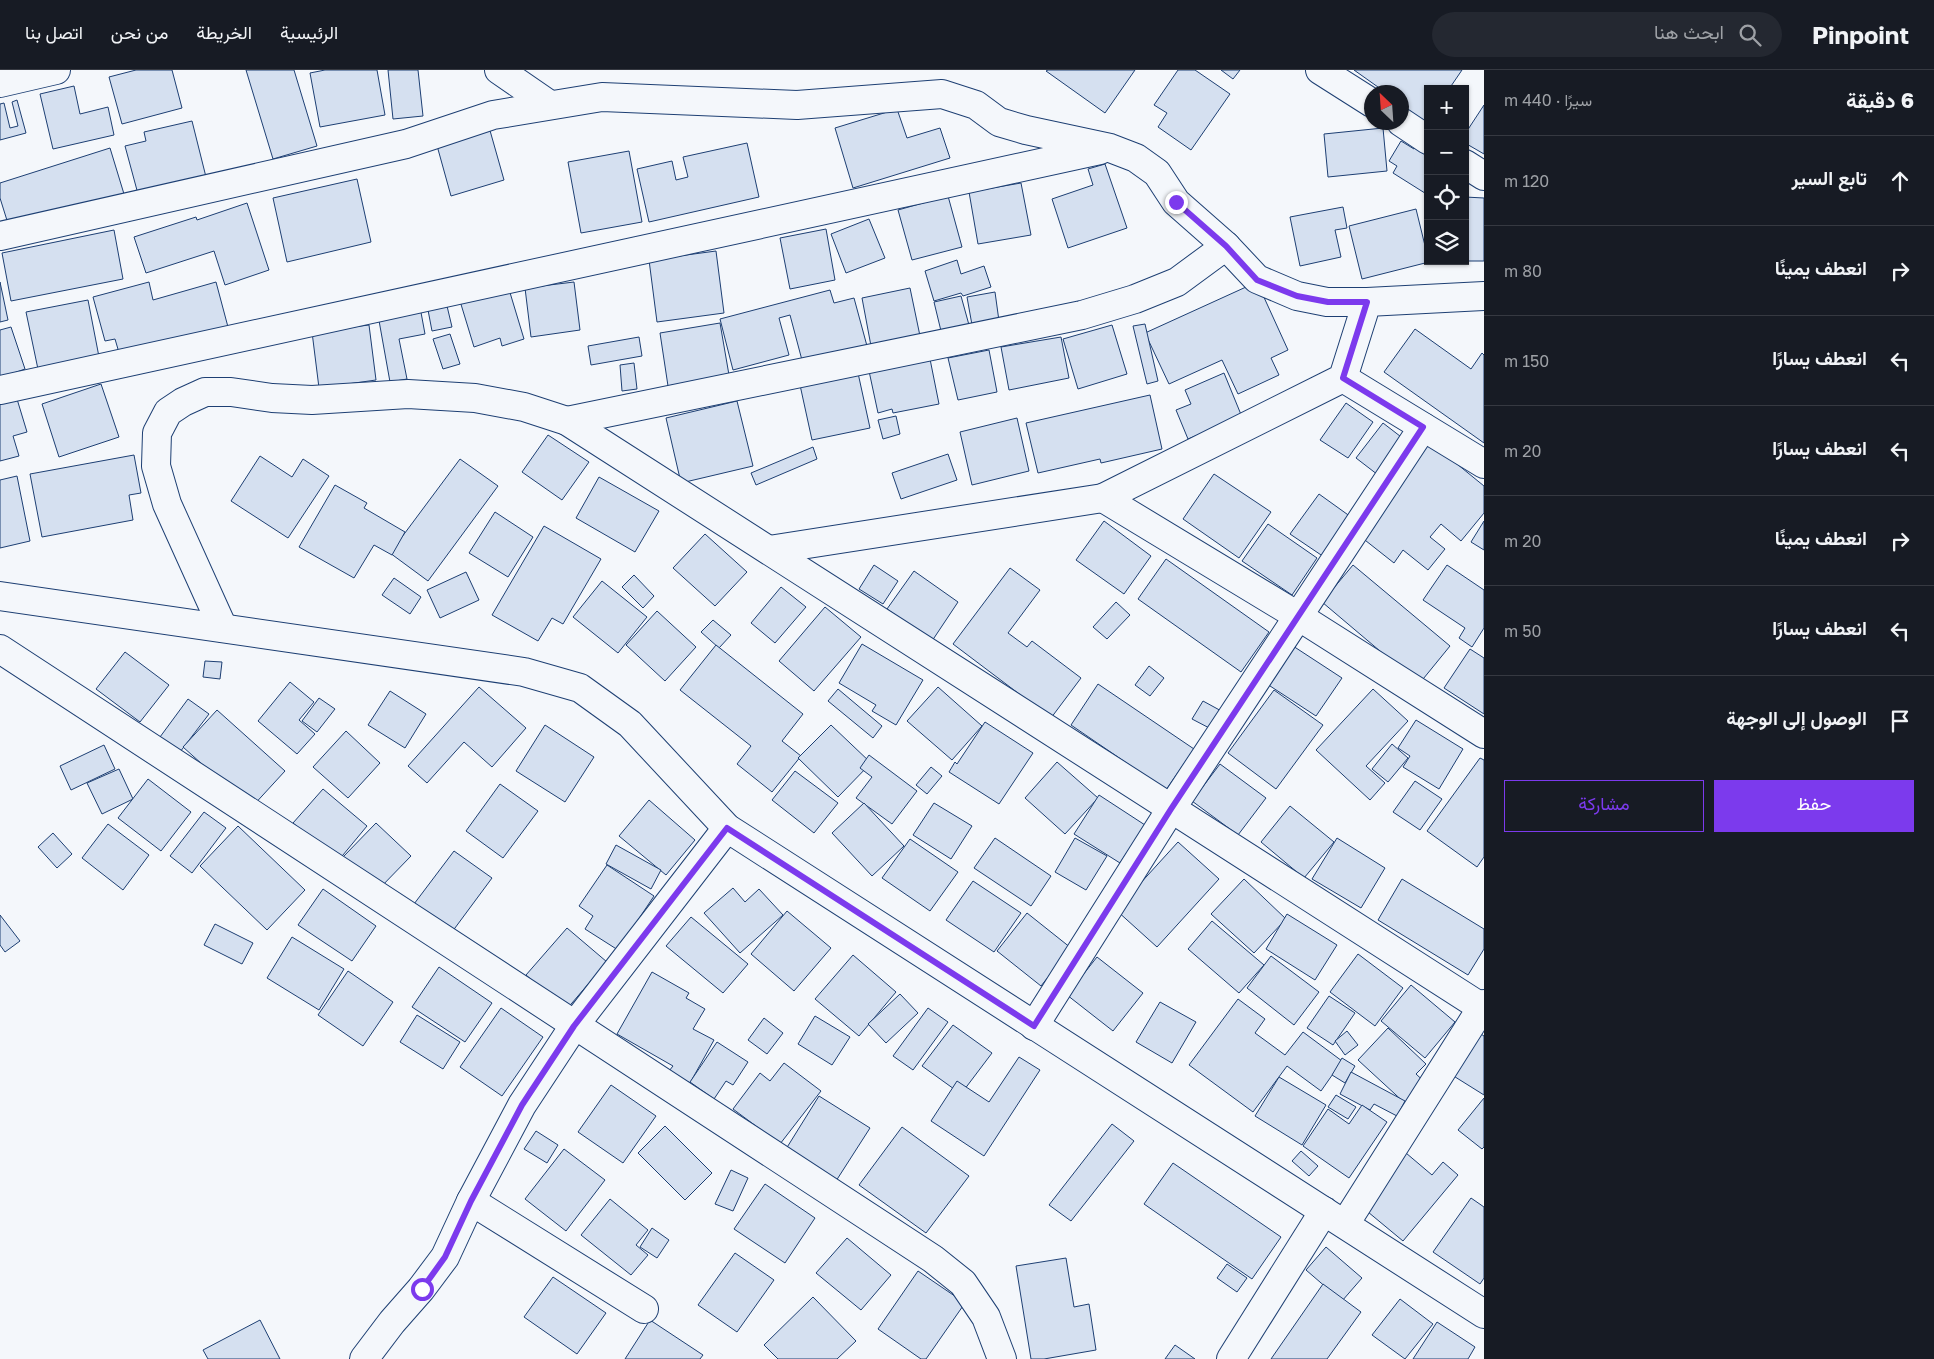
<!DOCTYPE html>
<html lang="ar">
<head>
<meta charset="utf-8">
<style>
  :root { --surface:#171b24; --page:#242831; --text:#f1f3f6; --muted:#9ea1a6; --line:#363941; --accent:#7c3aed }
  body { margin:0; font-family:"Golos Text",Vazirmatn,sans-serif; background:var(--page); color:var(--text); direction:rtl }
  .controls { position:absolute; right:15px; top:15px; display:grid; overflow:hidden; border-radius:0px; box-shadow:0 1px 4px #0004 }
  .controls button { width:45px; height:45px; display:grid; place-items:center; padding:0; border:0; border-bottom:1px solid var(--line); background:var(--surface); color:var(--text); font:25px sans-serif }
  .compass { position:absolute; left:1364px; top:15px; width:45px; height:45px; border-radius:50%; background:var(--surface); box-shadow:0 1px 4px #0004; rotate:335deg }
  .stop { position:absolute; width:15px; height:15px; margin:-11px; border:4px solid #7c3aed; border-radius:50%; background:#fff }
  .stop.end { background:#7c3aed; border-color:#fff; box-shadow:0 1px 5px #0008 }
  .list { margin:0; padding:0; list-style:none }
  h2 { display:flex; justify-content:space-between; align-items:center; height:65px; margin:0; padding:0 20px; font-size:21px }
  h2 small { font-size:16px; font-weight:400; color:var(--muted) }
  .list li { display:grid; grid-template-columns:32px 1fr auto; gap:15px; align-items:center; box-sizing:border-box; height:90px; padding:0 20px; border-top:1px solid var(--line) }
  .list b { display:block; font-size:19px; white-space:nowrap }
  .list em { font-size:16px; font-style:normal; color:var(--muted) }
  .actions { display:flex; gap:10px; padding:15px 20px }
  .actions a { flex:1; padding:11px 0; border:1px solid var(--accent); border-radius:0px; text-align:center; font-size:18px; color:var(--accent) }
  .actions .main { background:var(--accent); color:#fff }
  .icon { flex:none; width:28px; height:28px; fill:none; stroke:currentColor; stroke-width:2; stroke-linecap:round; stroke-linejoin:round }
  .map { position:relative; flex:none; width:1484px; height:1289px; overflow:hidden; direction:ltr }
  header { display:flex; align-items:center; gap:30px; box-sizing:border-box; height:70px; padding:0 25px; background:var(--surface); border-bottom:1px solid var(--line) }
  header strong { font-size:24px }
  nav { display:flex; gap:28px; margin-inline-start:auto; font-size:18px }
  .search { width:350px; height:45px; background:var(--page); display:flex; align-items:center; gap:12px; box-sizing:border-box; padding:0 18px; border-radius:28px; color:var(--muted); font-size:19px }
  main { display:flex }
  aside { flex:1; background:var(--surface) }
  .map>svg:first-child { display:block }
  .building { fill:#d5e0f0; stroke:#1d3f73 }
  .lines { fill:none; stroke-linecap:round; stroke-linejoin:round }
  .street-casing { stroke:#1d3f73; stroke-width:30 }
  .street { stroke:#f4f7fb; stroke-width:28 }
  .route { stroke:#7c3aed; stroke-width:6 }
</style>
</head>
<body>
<header>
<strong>Pinpoint</strong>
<div class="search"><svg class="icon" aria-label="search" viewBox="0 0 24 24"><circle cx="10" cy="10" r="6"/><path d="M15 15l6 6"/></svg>ابحث هنا</div>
<nav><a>الرئيسية</a><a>الخريطة</a><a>من نحن</a><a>اتصل بنا</a></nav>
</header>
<main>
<aside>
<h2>6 دقيقة<small>سيرًا · 440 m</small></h2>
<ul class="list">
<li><svg class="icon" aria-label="ahead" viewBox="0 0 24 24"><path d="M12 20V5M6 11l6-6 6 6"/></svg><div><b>تابع السير</b></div><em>120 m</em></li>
<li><svg class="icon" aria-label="right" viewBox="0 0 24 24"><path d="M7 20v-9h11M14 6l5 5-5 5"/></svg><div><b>انعطف يمينًا</b></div><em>80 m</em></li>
<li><svg class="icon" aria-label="left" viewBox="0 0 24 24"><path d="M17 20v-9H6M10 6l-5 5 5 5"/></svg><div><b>انعطف يسارًا</b></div><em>150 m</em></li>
<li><svg class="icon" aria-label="left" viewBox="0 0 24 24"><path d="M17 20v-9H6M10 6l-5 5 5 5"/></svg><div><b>انعطف يسارًا</b></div><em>20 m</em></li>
<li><svg class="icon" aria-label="right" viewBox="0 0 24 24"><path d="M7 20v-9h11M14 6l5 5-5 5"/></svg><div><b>انعطف يمينًا</b></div><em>20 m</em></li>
<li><svg class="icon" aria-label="left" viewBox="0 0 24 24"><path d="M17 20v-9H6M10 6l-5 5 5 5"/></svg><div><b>انعطف يسارًا</b></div><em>50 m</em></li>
<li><svg class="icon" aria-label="arrive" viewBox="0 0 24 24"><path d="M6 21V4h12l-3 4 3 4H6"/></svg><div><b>الوصول إلى الوجهة</b></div></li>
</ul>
<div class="actions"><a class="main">حفظ</a><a>مشاركة</a></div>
</aside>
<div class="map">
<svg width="1484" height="1289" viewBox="0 0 1484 1289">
  <rect width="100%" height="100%" fill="#f4f7fb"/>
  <g class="building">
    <polygon points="136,0 172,0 182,38 122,54 109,7"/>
    <polygon points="246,0 294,0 317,76 273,89"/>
    <polygon points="325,0 377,0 385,45 320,57 310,3"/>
    <polygon points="388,0 418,0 423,46 393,49"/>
    <polygon points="1048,0 1135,0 1105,43 1046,1"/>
    <polygon points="1178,0 1195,0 1230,24 1191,80 1158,57 1167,43 1154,35"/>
    <polygon points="1221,0 1240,0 1233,9"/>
    <polygon points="1354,0 1462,0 1449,19 1428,19 1428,48 1425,52 1402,35 1402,22 1385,22"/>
    <polygon points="74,16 80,44 108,37 114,65 53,79 40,24"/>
    <polygon points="17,30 26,63 0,70 0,34 4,33 10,58 18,56 12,32"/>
    <polygon points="1484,35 1484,84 1465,73 1465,64"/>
    <polygon points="897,39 907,68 940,58 950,88 853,118 835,58"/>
    <polygon points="192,51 206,107 138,124 125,76 146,71 144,62"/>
    <polygon points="489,57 504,110 451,126 436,72"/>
    <polygon points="1383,58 1387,101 1328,107 1324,64"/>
    <polygon points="1420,70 1428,75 1428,125 1393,103 1397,96 1389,91 1401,71 1414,79"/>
    <polygon points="747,73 759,127 649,152 637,99 672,91 676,110 688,107 683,87"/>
    <polygon points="110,78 124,124 10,160 0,128 0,113"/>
    <polygon points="629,81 642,152 581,163 568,92"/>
    <polygon points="1105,94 1127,158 1068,178 1052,129 1093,115 1088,99"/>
    <polygon points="357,109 371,172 287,192 273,128"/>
    <polygon points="1021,113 1031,165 978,174 969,122"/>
    <polygon points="948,126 962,177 912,190 898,140"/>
    <polygon points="1465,127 1484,128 1484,191 1465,191"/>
    <polygon points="247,133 269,200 225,215 214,181 146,203 134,167 196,147 197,150"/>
    <polygon points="1343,137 1347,158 1335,160 1341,187 1300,196 1290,147"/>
    <polygon points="1416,139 1429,192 1362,209 1349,156"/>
    <polygon points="869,149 885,188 846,203 831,164"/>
    <polygon points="826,159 835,210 790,219 780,168"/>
    <polygon points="114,160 123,209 11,231 2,183"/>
    <polygon points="716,181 724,243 657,252 649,190"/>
    <polygon points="957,190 961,204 984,196 991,217 963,226 961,223 934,231 925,201"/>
    <polygon points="0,212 8,250 0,252"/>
    <polygon points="149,212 153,230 216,212 228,257 120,286 115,269 105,271 93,227"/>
    <polygon points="574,212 580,260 531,267 525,218"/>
    <polygon points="1257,212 1288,280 1271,288 1279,305 1238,324 1222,290 1169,314 1145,263"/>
    <polygon points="508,216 524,269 502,276 500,268 474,277 460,231"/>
    <polygon points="910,218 920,266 871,276 862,228"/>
    <polygon points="830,220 834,233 854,228 867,276 803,294 790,245 779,248 789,285 733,300 720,249"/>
    <polygon points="995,222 999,251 972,255 967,227"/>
    <polygon points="961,226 969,255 941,261 934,232"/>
    <polygon points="88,230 100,292 39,304 26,242"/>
    <polygon points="447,236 452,257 432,261 428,240"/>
    <polygon points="420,237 425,264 399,269 407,309 390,312 378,245"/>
    <polygon points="720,253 729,305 668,316 660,263"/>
    <polygon points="1145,254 1158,311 1147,314 1133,256"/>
    <polygon points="369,255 376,310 319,318 312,262"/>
    <polygon points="1112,255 1127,304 1078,319 1063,269"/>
    <polygon points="11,257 25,299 0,308 0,260"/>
    <polygon points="1415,259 1471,299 1482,283 1484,285 1484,373 1384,302"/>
    <polygon points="450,264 460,294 443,299 433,269"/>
    <polygon points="639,267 642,286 591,295 588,276"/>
    <polygon points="1061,267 1069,308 1009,320 1001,277"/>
    <polygon points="989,280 997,322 958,330 948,288"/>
    <polygon points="930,289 939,334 893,343 892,339 878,343 869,301"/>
    <polygon points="634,293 637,319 622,321 620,295"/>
    <polygon points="858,303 870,358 812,370 800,315"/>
    <polygon points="1224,303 1242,347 1188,369 1176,340 1191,334 1185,320"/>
    <polygon points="101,314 119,367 59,387 42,334"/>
    <polygon points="1150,325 1162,379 1101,393 1100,389 1038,403 1026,353"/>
    <polygon points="17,329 27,362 13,366 19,386 0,391 0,334"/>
    <polygon points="737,331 753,396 681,413 666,348"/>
    <polygon points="1346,333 1373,352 1348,388 1320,370"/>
    <polygon points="896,346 900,364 883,369 878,350"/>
    <polygon points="1017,348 1029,401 972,415 960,362"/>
    <polygon points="1383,353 1409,373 1382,408 1356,388"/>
    <polygon points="548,365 589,392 562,430 522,402"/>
    <polygon points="1430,372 1484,416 1484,443 1461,471 1441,454 1430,467 1445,479 1428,500 1403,480 1394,493 1356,463"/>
    <polygon points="813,377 817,389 756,415 751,403"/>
    <polygon points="948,384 957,410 901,429 892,403"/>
    <polygon points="134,385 141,423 129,425 133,450 42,467 30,404"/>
    <polygon points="260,386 292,407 303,389 329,406 288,468 231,431"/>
    <polygon points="460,389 498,416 428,511 390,483"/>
    <polygon points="1214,404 1271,442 1239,488 1183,449"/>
    <polygon points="17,406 30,471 0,478 0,410"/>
    <polygon points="599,407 659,441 635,482 576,448"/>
    <polygon points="335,415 367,433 364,438 405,462 392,485 374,475 354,508 299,477"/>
    <polygon points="1319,424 1358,452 1330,491 1290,464"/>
    <polygon points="495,442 533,467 508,507 469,483"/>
    <polygon points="1104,451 1151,486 1124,524 1076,490"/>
    <polygon points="1484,451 1484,480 1471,472"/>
    <polygon points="1268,454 1317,488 1292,525 1242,491"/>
    <polygon points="544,456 601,489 563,554 552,548 538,571 492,545"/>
    <polygon points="705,464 747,502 715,536 673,498"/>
    <polygon points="1166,489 1269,562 1241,602 1138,529"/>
    <polygon points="874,495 898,511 883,534 859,519"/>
    <polygon points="1353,495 1450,576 1419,614 1322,532"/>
    <polygon points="1447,495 1484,520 1484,558 1472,577 1459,568 1465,558 1423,530"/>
    <polygon points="1010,498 1040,520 1008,563 1027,577 1032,571 1081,608 1051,648 953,574"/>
    <polygon points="914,501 958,532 932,571 887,539"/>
    <polygon points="466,502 479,530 440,548 427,520"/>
    <polygon points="634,505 654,526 643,538 622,517"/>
    <polygon points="394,508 421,527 410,544 382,525"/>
    <polygon points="602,511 647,547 618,583 573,547"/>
    <polygon points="781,517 806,537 775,573 751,553"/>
    <polygon points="1116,532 1130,545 1107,569 1093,557"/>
    <polygon points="825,537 861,567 814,621 779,591"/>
    <polygon points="657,541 696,577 665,611 626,575"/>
    <polygon points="713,550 731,565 719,578 701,562"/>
    <polygon points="862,574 923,610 896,655 872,641 876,635 839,613"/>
    <polygon points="716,575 803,644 782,671 801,686 772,722 737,694 751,676 680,620"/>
    <polygon points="1293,576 1342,608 1316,646 1267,614"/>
    <polygon points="1470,579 1484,588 1484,644 1444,618"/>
    <polygon points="125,582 169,615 140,652 96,619"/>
    <polygon points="205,591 222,592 220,609 203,607"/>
    <polygon points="1149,596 1164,608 1150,626 1135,615"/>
    <polygon points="290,612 314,632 299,650 315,664 297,684 258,651"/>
    <polygon points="1098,614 1194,679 1166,720 1071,655"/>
    <polygon points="479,617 526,658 492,697 464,672 427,713 408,696"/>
    <polygon points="938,617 982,656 952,690 907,651"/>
    <polygon points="838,619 882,656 873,668 828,631"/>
    <polygon points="1373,619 1408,651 1366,696 1385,713 1370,730 1316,680"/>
    <polygon points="1274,620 1323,655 1276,719 1228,683"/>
    <polygon points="390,621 426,644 405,678 368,655"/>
    <polygon points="319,628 335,639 317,662 302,651"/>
    <polygon points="188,629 209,644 180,682 160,667"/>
    <polygon points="1203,631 1225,643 1215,661 1192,649"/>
    <polygon points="217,640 285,701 251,738 183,677"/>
    <polygon points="1416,650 1463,679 1439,719 1403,697 1410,686 1398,678"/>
    <polygon points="985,652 1033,683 999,734 949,702 955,692 957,694"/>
    <polygon points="545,655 594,687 565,732 516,701"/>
    <polygon points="831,655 871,693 838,727 798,688"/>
    <polygon points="346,661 380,693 348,728 313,697"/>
    <polygon points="1392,674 1408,688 1388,712 1372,699"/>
    <polygon points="104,675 115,699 71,720 60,696"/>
    <polygon points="869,685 917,721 892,754 856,728 872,707 860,698"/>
    <polygon points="1480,688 1484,690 1484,787 1477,797 1427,761"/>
    <polygon points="1057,692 1098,728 1065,764 1025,728"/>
    <polygon points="1220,694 1266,728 1238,765 1192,731"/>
    <polygon points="931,697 942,706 927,724 916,715"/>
    <polygon points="119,699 133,729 102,744 87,713"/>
    <polygon points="795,701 838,733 814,763 772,730"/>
    <polygon points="148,709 191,742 161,781 118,748"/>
    <polygon points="1415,711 1442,729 1420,760 1393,742"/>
    <polygon points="500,714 538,741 503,788 466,761"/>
    <polygon points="323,719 367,756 338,791 293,753"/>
    <polygon points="1099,725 1145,755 1120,793 1074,764"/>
    <polygon points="649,730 695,770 666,805 619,766"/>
    <polygon points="864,733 904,776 872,806 832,763"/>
    <polygon points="934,733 972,756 951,789 913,765"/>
    <polygon points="1290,736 1334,772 1304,808 1261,772"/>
    <polygon points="204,742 226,758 192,803 170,786"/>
    <polygon points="376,753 411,786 377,821 343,787"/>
    <polygon points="108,754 149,785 123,820 82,788"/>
    <polygon points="238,756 305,820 267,860 200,796"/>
    <polygon points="53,763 72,784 57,798 38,777"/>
    <polygon points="995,768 1051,806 1031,836 974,798"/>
    <polygon points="1075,768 1107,786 1086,820 1055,802"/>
    <polygon points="1337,768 1385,798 1361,838 1312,809"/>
    <polygon points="910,769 958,802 930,841 882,808"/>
    <polygon points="1178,772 1219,809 1157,877 1116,840"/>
    <polygon points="616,775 661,800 651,819 606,794"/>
    <polygon points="454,781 492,808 452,862 414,834"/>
    <polygon points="607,795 654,826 618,880 585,859 593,846 579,836"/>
    <polygon points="1244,809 1286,849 1254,883 1211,844"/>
    <polygon points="1402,809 1484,859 1484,879 1468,905 1378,850"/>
    <polygon points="973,811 1021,843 994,882 946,850"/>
    <polygon points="733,818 745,832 759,819 783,845 740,883 704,843"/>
    <polygon points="323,819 376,856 352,891 298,855"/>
    <polygon points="787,841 831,878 794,921 751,884"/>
    <polygon points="1027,843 1071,878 1041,916 997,881"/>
    <polygon points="1287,844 1337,875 1315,910 1266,879"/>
    <polygon points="0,845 20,871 5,882 0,875"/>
    <polygon points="691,847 748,894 723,923 666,876"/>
    <polygon points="1212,851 1264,895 1239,923 1188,879"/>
    <polygon points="215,854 253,873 242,894 204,875"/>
    <polygon points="567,858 607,892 566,940 526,905"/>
    <polygon points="292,867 344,899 319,940 267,908"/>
    <polygon points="1358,884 1403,918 1375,956 1330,922"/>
    <polygon points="853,885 896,922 859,966 815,929"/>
    <polygon points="1271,886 1319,922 1294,955 1247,918"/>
    <polygon points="1097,887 1143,923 1113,961 1067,925"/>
    <polygon points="439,897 492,933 465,972 412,937"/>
    <polygon points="348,901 393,932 363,976 318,945"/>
    <polygon points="652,902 689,923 686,928 705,939 693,959 714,970 690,1013 669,1001 673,996 617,964"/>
    <polygon points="1411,915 1455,952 1425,988 1381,951"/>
    <polygon points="900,924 918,943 886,973 868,954"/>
    <polygon points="1329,926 1355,943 1333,975 1307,958"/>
    <polygon points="1238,929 1265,949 1255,963 1285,985 1303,962 1342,991 1321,1021 1287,996 1253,1042 1189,995"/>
    <polygon points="1160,932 1196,952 1172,993 1136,972"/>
    <polygon points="501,938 543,967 502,1026 460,997"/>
    <polygon points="928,938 948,952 913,1000 893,986"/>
    <polygon points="417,945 460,972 443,999 400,972"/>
    <polygon points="815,946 850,967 832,995 798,974"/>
    <polygon points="764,948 783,963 767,984 748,970"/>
    <polygon points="953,955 992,983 961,1024 922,996"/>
    <polygon points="1388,958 1426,994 1416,1004 1428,1015 1408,1036 1358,990"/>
    <polygon points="1347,961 1358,975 1345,985 1335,971"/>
    <polygon points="1478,962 1484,966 1484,1025 1452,1005"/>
    <polygon points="717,972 748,992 733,1015 726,1011 714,1029 690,1012"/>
    <polygon points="1019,987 1040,1000 984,1086 931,1051 957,1011 989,1032"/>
    <polygon points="1342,988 1355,996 1345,1013 1332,1005"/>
    <polygon points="784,993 821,1021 780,1074 733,1039 760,1003 770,1011"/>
    <polygon points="1351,1002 1405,1031 1397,1046 1374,1034 1370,1040 1340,1024"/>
    <polygon points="1279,1007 1326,1035 1302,1075 1255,1046"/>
    <polygon points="611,1015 656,1046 623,1093 578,1062"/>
    <polygon points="1336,1025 1356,1037 1348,1049 1328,1037"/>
    <polygon points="819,1026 870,1058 836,1111 786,1079"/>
    <polygon points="1484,1028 1484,1077 1482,1079 1458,1060"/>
    <polygon points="1362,1035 1387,1052 1349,1108 1303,1076 1328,1039 1349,1054"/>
    <polygon points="1112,1054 1134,1071 1071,1151 1049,1135"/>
    <polygon points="665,1056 712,1103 685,1130 638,1083"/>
    <polygon points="902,1057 969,1106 926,1163 859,1115"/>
    <polygon points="536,1061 558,1075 547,1093 524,1079"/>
    <polygon points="564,1079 605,1110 566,1161 525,1129"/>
    <polygon points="1301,1081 1318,1096 1309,1106 1292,1091"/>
    <polygon points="1406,1083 1432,1105 1443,1092 1458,1105 1403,1171 1362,1137"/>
    <polygon points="1173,1093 1281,1167 1252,1209 1144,1134"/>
    <polygon points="731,1100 748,1108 733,1141 715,1134"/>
    <polygon points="765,1114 815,1148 785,1193 734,1159"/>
    <polygon points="1471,1128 1484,1137 1484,1208 1480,1214 1433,1182"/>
    <polygon points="610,1129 648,1160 636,1175 648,1185 631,1205 581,1165"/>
    <polygon points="652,1158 669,1170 657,1188 640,1177"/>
    <polygon points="847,1168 891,1205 861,1240 816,1203"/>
    <polygon points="1326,1177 1362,1208 1342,1231 1306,1200"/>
    <polygon points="735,1183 774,1210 737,1262 698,1235"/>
    <polygon points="1066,1188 1074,1237 1089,1234 1096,1280 1044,1289 1031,1289 1016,1196"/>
    <polygon points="1227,1194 1247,1208 1237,1222 1217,1208"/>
    <polygon points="918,1201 965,1233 926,1289 921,1289 878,1259"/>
    <polygon points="553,1207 606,1243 577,1284 524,1247"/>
    <polygon points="1323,1214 1361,1242 1327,1289 1271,1289"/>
    <polygon points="813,1227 856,1271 837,1289 778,1289 764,1275"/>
    <polygon points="1400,1229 1433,1254 1405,1289 1372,1265"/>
    <polygon points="260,1250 280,1289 208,1289 203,1280"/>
    <polygon points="650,1250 703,1285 700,1289 625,1289"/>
    <polygon points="1437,1252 1475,1277 1468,1289 1413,1289"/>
    <polygon points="1175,1275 1195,1289 1165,1289"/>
  </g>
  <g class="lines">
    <defs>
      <g id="street">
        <polyline points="499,0 550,35"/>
        <polyline points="1320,0 1372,33"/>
        <polyline points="0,13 56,0"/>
        <polyline points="1401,52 1428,70"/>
        <polyline points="1465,94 1484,106"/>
        <polyline points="0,166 406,74 493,45 602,27 797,35 942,24 976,35 999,52 1026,60 1110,78 1136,88 1157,103 1176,132 1226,176"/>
        <polyline points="1484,226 1367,232 1343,308 1103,428 1298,546 1484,664"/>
        <polyline points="1367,232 1327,232 1297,226 1257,209 1226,176 1177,212 1135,229 1082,245 567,351 1484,939"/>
        <polyline points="1343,308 1484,394"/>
        <polyline points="0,320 1100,80"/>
        <polyline points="769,480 1103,428"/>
        <polyline points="0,526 524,602 580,618 630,654 727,758 1484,1244"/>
        <polyline points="223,558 167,434 156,396 157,363 168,342 183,332 205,322 231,322 272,328 312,330 408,324 475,328 524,337 567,351"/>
        <polyline points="0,579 933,1189 963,1213 986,1247 1002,1289"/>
        <polyline points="1034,956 1171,739 1423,357"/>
        <polyline points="471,1131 644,1239"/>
        <polyline points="1345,1154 1484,934"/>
        <polyline points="364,1289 392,1252 421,1219 445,1187 471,1131 522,1035 574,956 727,758"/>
        <polyline points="1231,1289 1324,1141"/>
      </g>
    </defs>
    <use href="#street" class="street-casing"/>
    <use href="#street" class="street"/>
  </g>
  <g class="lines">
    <polyline class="route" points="422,1219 445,1187 471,1131 522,1035 574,956 727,758 1034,956 1171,739 1423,357 1343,308 1367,232 1328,232 1297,226 1257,210 1226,176 1176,132"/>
  </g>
</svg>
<div class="controls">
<button>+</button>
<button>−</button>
<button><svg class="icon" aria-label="locate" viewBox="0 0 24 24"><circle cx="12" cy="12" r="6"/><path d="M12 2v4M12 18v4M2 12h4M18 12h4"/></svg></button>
<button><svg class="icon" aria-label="layers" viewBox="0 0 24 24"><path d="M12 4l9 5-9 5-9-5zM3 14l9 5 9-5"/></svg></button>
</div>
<svg class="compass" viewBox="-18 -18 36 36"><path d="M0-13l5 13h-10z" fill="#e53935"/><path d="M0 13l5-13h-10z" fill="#9ea1a6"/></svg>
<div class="stop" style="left:422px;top:1219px"></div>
<div class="stop end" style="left:1176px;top:132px"></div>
</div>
</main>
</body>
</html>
